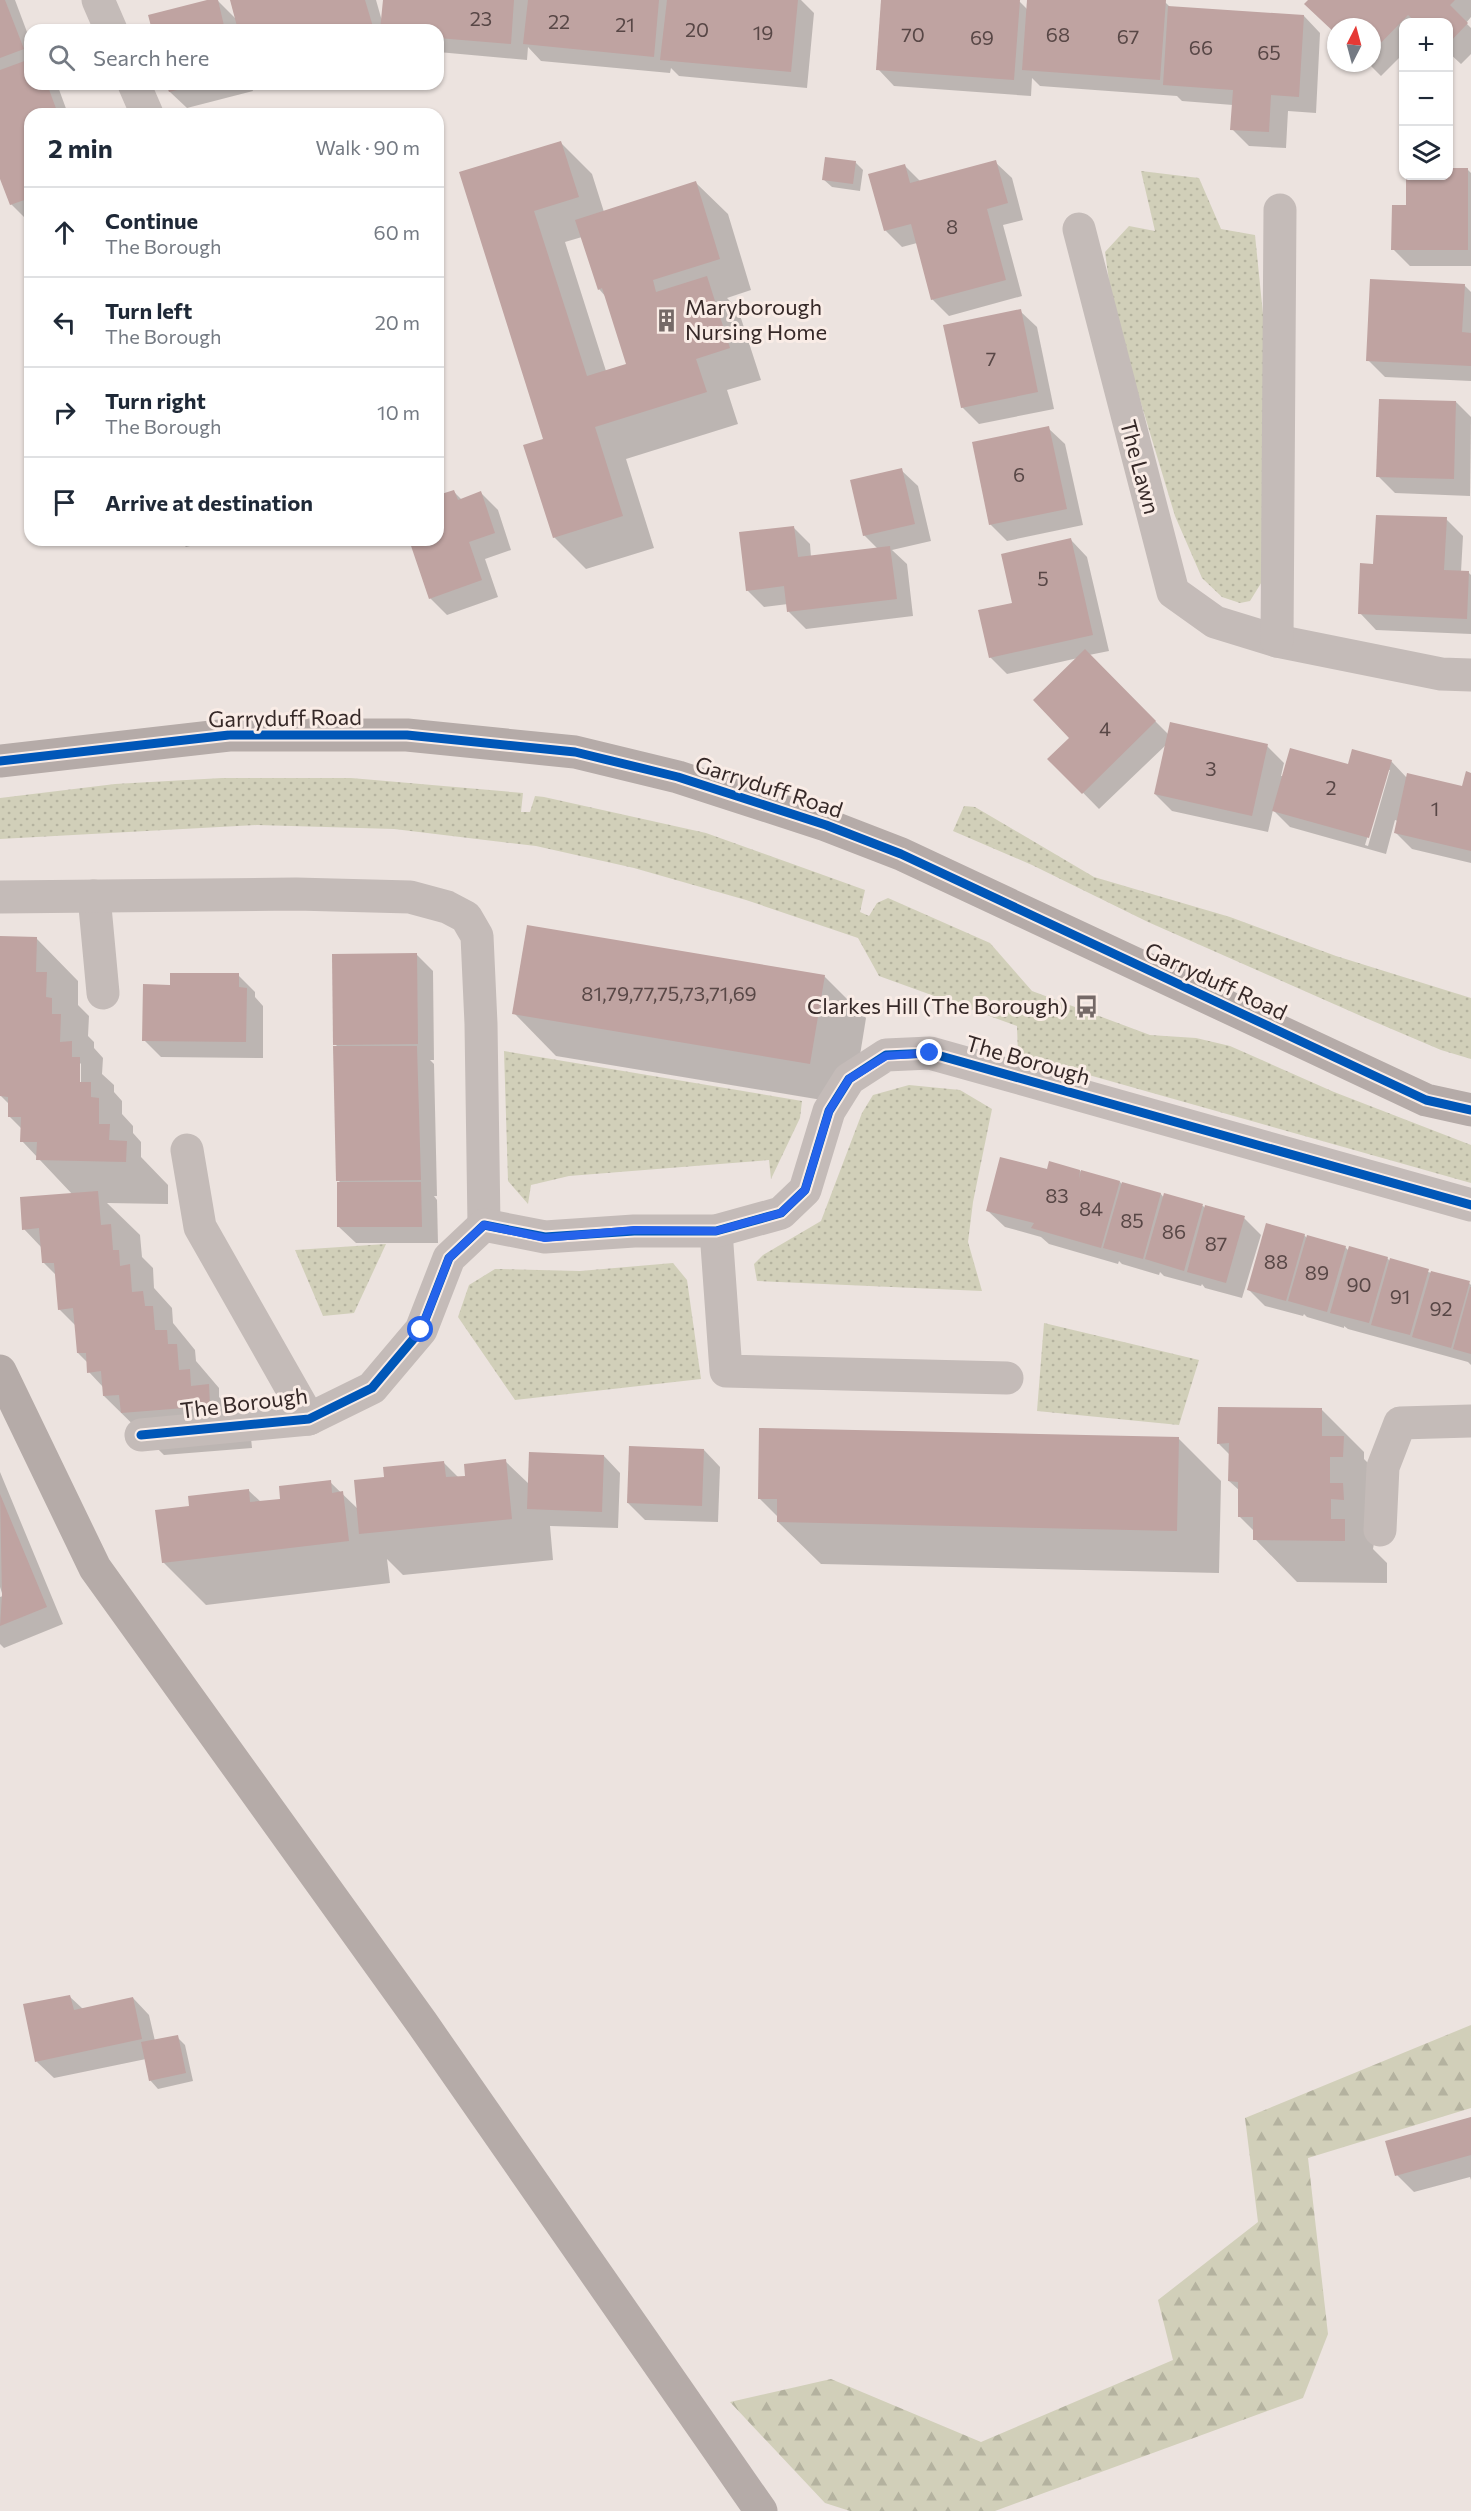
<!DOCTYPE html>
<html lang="en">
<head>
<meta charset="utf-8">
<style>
  :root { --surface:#fff; --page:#f6f6f7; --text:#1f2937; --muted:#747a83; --line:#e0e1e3 }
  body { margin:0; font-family:Commissioner,sans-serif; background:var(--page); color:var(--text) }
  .controls { position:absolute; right:18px; top:18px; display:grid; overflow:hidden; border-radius:12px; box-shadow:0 2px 4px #0004 }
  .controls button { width:54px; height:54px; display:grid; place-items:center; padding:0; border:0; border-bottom:2px solid var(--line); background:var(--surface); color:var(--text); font:30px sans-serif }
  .compass { position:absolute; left:1327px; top:18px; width:54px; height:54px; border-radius:50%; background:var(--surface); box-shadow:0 2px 4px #0004; rotate:6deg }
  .stop { position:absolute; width:18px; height:18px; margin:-14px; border:4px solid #2563eb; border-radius:50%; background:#fff }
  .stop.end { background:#2563eb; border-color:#fff; box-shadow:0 2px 6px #0008 }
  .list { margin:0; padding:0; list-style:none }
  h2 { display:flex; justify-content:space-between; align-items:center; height:78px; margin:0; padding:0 24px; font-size:26px }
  h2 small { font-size:20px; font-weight:400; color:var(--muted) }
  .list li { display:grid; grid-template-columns:39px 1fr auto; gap:18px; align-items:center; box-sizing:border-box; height:90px; padding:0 24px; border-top:2px solid var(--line) }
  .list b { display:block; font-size:22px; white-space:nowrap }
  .list p { margin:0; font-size:20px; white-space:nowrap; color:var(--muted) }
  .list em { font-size:20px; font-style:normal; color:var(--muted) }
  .icon { flex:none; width:33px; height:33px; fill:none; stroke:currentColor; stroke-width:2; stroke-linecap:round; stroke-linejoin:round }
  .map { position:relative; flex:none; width:1471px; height:2511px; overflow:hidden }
  .search { position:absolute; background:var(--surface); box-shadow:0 2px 4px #0004; left:24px; top:24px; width:420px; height:66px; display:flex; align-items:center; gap:15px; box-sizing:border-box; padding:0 21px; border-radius:18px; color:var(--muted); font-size:22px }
  .panel { position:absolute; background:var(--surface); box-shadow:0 2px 4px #0004; left:24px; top:108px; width:420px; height:438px; border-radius:18px }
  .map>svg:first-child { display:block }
  .grass { fill:url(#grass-dots) }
  .forest { fill:url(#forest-firs) }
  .shadow { fill:#0003; fill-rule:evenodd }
  .building { fill:#bfa3a1 }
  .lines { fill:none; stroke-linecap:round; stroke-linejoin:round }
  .street { stroke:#c4bbb8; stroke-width:33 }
  .secondary { stroke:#b5aba8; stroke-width:33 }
  .cycleway-casing { stroke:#f9ece6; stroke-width:13 }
  .cycleway { stroke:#0057b8; stroke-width:9 }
  .route { stroke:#2563eb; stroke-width:8 }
  .labels { text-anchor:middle; stroke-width:6; stroke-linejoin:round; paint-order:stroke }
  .number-label { font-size:20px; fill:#584746 }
  .poi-label { font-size:22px; fill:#352827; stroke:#f9ece6; text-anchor:start }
  .street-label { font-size:22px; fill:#352827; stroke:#f9ece6 }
</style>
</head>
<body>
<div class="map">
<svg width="1471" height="2511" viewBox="0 0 1471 2511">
  <defs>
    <pattern id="grass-dots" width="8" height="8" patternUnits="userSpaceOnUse" patternTransform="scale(1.5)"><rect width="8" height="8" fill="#d1cfb9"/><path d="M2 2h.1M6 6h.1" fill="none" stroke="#b4b29f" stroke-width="1.8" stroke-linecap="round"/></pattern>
    <pattern id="forest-firs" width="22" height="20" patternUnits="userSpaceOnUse" patternTransform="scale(1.5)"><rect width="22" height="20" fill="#d1cfb9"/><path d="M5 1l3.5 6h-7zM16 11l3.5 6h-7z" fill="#b4b29f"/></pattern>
  </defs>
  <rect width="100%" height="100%" fill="#ece3df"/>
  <g class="grass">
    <polygon points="1141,171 1199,178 1221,229 1255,235 1264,324 1263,580 1250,601 1240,603 1222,597 1202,578 1175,516 1113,310 1105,252 1129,226 1155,231"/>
    <polygon points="222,778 351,778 523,793 521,812 530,812 535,796 544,797 706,833 865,890 860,912 869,916 877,903 888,898 990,943 1032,991 1150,1035 1196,1038 1230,1046 1334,1092 1471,1145 1471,1183 1018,1055 1017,1026 879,976 858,938 746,900 634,868 536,846 394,829 257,825 0,839 0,798 115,784"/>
    <polygon points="964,806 975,807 1094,877 1230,917 1336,956 1471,998 1471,1059 1441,1050 1361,1016 1148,922 1032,865 953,831"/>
    <polygon points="504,1051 802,1101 800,1118 771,1179 769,1160 569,1176 531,1185 528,1204 508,1181"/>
    <polygon points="909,1085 960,1090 992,1109 973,1202 968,1242 982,1291 757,1281 754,1264 763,1255 821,1221 862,1113 873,1095"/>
    <polygon points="386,1244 354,1313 323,1316 295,1250"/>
    <polygon points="673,1263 687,1280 701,1379 515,1400 458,1317 469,1285 495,1269 580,1271"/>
    <polygon points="1044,1323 1199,1360 1179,1425 1037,1411"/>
  </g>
  <polygon class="forest" points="1471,2025 1471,2108 1308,2158 1328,2334 1303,2398 995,2511 850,2511 825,2503 730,2402 831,2379 981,2442 1173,2360 1158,2300 1258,2222 1245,2118"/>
  <g class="shadow">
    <polygon points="0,0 15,0 30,40 30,84 57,84 68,114 30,114 30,228 27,220 11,204 0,175"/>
    <polygon points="213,0 217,0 236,19 232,0 376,0 382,21 385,0 801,0 814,13 807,88 679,76 671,68 670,73 541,61 528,47 527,60 438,52 438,30 154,30"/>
    <polygon points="883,0 995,0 1020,2 1028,10 1028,0 1141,0 1165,2 1171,8 1304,16 1320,33 1316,113 1288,111 1286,148 1249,146 1232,129 1233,105 1182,101 1177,96 1040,86 1032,78 1031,96 894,86 878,69"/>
    <polygon points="1310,0 1471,0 1471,17 1466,23 1471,28 1471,54 1461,64 1448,52 1448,22 1404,22 1404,53 1381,76 1368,63 1372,63 1372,27 1336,27 1336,33"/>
    <polygon points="168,84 251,84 253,91 187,108 170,92"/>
    <path d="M560,142L592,174L604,212L696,183L728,214L751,290L727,298L738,309L761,380L727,390L738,424L626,459L654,548L586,569L554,537L545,440L461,173ZM582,237L599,289L606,297L628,365L606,371L565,242Z"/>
    <polygon points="855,162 863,170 860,191 832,187 823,179"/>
    <polygon points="995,162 1012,178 1023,220 1003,225 1022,296 949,316 932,299 917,243 902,247 885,230 904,165 920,181"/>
    <polygon points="1468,170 1471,173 1471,266 1410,266 1393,249 1407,206 1407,176 1448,176"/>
    <polygon points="1464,285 1471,292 1471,381 1385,377 1368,360"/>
    <polygon points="1020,311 1037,327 1054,409 979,424 962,407"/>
    <polygon points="1456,402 1471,417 1470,496 1395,493 1378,476"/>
    <polygon points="1048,428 1065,444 1083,525 1007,541 990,524"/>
    <polygon points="901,470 918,486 931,541 892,550 907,564 913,616 806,629 789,612 788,604 764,607 747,590 793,527 810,544 811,557 878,549 864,535"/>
    <polygon points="454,492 462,500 481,493 498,510 511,550 485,559 498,597 447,615 430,598 411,540 438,540 438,497"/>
    <polygon points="1446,519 1463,536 1461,572 1468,572 1471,575 1471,634 1376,630 1360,613 1375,566"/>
    <polygon points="179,540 215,540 186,547"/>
    <path d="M1071,540L1087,557L1109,651L1089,655L1169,735L1267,746L1284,763L1281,776H1283L1391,761L1407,778L1463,788L1471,774V863L1412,849L1395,832L1398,821L1395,820L1386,854L1290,827L1273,810L1268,832L1172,811L1155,794L1167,744L1099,809L1050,759L1072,738L1078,658L1007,674L990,657L1013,604ZM1387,770H1390L1368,846L1365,845Z"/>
    <path d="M0,938H36L78,981V1005L89,1016L88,1036L94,1042V1048L103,1058L102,1074L114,1085V1092L122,1101V1114L133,1126V1133L141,1142V1157L168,1185V1204L107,1203L140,1235L142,1257L153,1268L154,1288L172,1308L173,1323L195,1350L196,1361L219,1388V1397L250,1428L252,1448L164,1455L104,1396L103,1387L89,1372L88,1363L78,1353L76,1326L59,1309L57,1276L43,1262L42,1248L24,1229L73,1195L22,1141V1129L9,1116L10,1105L1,1096ZM79,1062L81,1064V1089H78Z"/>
    <polygon points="416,954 433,971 434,1060 430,1060 434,1064 437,1196 434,1196 437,1200 438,1243 356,1243 339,1227 342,1184 338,1180 339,1048 335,1044"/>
    <polygon points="238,975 255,992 255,997 263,1006 263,1058 161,1057 144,1040 171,986"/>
    <polygon points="824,976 866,1018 852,1105 556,1056 514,1013"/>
    <polygon points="1050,1163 1120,1182 1123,1185 1161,1194 1164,1198 1203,1206 1206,1209 1244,1218 1261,1235 1242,1298 1205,1288 1202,1284 1201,1286 1164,1276 1160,1272 1159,1275 1122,1264 1119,1261 1118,1264 1049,1244 1041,1237 1005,1227 988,1211 1048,1171"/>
    <polygon points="1304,1235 1307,1238 1345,1247 1349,1251 1387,1258 1391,1262 1469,1283 1471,1285 1471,1365 1468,1362 1348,1329 1344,1326 1344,1328 1307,1317 1304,1314 1303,1316 1265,1306 1248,1289"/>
    <polygon points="1322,1410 1364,1452 1364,1459 1385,1480 1373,1549 1387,1563 1387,1583 1297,1582 1255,1539 1255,1532 1240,1517 1240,1491 1229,1481 1230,1455 1218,1443"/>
    <polygon points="1178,1438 1221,1481 1219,1573 821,1564 778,1522 778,1517 759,1498"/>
    <polygon points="704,1450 720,1467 718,1522 645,1520 628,1503"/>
    <polygon points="604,1456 620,1473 618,1528 550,1526 553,1560 403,1575 387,1559 390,1583 206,1605 163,1562 191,1507 248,1490 261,1502 282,1500 330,1482 358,1509 386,1479 444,1463 459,1478 466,1477 505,1461 529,1484"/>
    <polygon points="0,1472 63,1624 4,1648 0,1644 0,1597 3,1596 0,1587"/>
    <polygon points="69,1996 83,2009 133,1998 149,2015 155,2041 177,2037 185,2045 193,2081 158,2089 150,2080 146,2059 54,2078 37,2062"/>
    <polygon points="1471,2120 1471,2180 1470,2177 1414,2192 1397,2175"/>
  </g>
  <g class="building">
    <polygon points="0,0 5,0 24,49 0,58"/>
    <polygon points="207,0 218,0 225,30 152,30 148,15"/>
    <polygon points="230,0 365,0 374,30 238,30"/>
    <polygon points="383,0 514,0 511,44 438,38 438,30 380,30"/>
    <polygon points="528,0 659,0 654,57 523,44"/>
    <polygon points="667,0 798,0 791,72 660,60"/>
    <polygon points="881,0 1020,0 1014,80 876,70"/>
    <polygon points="1027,0 1166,0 1160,80 1022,70"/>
    <polygon points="1308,0 1455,0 1450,5 1468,23 1448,44 1448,22 1416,22 1408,15 1372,52 1372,27 1336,27 1336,34 1304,4"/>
    <polygon points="1168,6 1304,15 1299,97 1271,95 1269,132 1230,130 1233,90 1163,85"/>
    <polygon points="30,59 30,84 47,84 58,114 30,114 30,198 10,205 0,179 0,70"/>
    <polygon points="166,84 198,84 198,85 169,92"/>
    <polygon points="561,141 579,197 534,211 587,376 626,364 602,288 598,290 575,220 696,181 720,259 653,280 656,292 707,276 730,348 696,359 707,392 595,427 623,516 553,538 523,445 543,439 459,172"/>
    <polygon points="825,157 856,161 853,184 822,180"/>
    <polygon points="996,160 1008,203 987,209 1006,280 931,300 911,224 884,231 868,174 905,164 910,183"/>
    <polygon points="1448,168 1468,168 1468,250 1391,250 1392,205 1406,205 1406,176 1448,176"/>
    <polygon points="1370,279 1465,284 1462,332 1471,333 1471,366 1366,361"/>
    <polygon points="1021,309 1038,392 961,408 943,325"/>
    <polygon points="1379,399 1456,401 1454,479 1376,477"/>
    <polygon points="1049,426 1067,509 989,525 972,442"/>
    <polygon points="902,468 915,524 863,536 850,480"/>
    <polygon points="454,490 458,500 481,491 495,533 469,542 482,580 429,599 409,540 438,540 438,495"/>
    <polygon points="1376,515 1447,517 1444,570 1469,571 1467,619 1358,614 1360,563 1373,564"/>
    <polygon points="794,526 798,557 890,546 897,599 787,612 784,586 746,591 739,532"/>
    <polygon points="1071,538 1093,635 989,658 978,610 1012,603 1001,554"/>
    <polygon points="1085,649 1156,721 1082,794 1047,759 1069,738 1033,700"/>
    <polygon points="1170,722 1268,744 1252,816 1154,794"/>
    <polygon points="1290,748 1348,764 1352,749 1392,760 1369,838 1272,811"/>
    <polygon points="1466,771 1471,773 1471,851 1394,833 1407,773 1462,786"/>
    <polygon points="527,925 825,975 810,1064 512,1014"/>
    <polygon points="0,936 37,937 36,972 47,972 46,997 52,998 52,1014 61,1014 60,1042 72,1041 72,1057 80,1057 80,1082 91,1082 91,1097 99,1098 99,1124 110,1124 109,1140 127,1141 126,1162 36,1160 37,1142 20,1142 21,1117 8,1117 8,1097 0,1096"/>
    <polygon points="417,953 418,1044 333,1045 332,954"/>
    <polygon points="170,973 239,973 239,987 247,988 246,1042 142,1041 143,984 170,985"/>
    <polygon points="333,1046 417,1046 421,1180 336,1181"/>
    <polygon points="1000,1157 1047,1169 1049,1161 1080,1170 1079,1179 1081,1170 1120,1181 1101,1248 1031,1228 1034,1223 986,1211"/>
    <polygon points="337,1182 421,1182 422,1227 337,1227"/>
    <polygon points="1122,1182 1161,1193 1143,1259 1103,1248"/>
    <polygon points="98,1191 101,1225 111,1224 113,1250 119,1250 120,1266 130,1264 132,1292 143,1291 145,1306 153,1306 155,1330 167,1330 168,1344 177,1344 179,1370 190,1369 191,1386 209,1384 210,1406 121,1413 119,1395 103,1396 101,1371 87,1373 86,1353 77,1353 73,1308 58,1310 54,1263 42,1263 39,1228 22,1230 20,1197"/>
    <polygon points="1164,1193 1203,1204 1184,1271 1145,1259"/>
    <polygon points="1205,1205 1245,1216 1226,1283 1187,1272"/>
    <polygon points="1266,1223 1305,1234 1286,1301 1247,1290"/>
    <polygon points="1307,1235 1346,1246 1327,1312 1288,1301"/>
    <polygon points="1349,1246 1388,1257 1369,1323 1330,1313"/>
    <polygon points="1390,1258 1429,1269 1410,1335 1371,1325"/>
    <polygon points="1431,1271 1470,1281 1451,1348 1412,1337"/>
    <polygon points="1470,1287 1471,1287 1471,1354 1453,1349"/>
    <polygon points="1218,1407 1322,1408 1322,1436 1344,1436 1343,1457 1330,1457 1330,1483 1343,1483 1344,1500 1331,1499 1331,1519 1345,1519 1345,1541 1253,1540 1253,1517 1238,1517 1238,1482 1228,1481 1229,1443 1217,1444"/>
    <polygon points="759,1428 1179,1437 1177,1531 777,1522 777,1499 758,1499"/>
    <polygon points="629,1446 704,1449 702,1506 627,1503"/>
    <polygon points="529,1452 604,1455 602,1512 527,1509"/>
    <polygon points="506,1459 512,1519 359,1534 354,1480 384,1477 383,1467 444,1461 446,1477 465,1476 464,1464"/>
    <polygon points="331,1480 332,1493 343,1491 349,1541 162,1563 155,1510 189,1506 188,1496 249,1489 250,1502 280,1499 279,1486"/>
    <polygon points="0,1494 47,1607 0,1626 2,1595"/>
    <polygon points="70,1995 74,2010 133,1997 142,2039 35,2062 23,2004"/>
    <polygon points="178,2035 186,2073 149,2081 141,2042"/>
    <polygon points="1471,2117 1471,2155 1395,2176 1385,2141"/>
  </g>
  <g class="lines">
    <g class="street">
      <polyline points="98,0 111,30"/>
      <polyline points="134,84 147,114"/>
      <polyline points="1079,229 1173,592 1215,622 1277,641 1441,674 1471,675"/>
      <polyline points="1277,641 1280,210"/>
      <polyline points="94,896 103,993"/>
      <polyline points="0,897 296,894 410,897 447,907 466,917 477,936 481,1024 484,1225"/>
      <polyline points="187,1150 200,1227 309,1419"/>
      <polyline points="716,1231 726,1371 1007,1378"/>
      <polyline points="141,1435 309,1419 372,1388 421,1330 449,1258 484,1225 545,1237 634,1231 716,1231 781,1213 805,1190 829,1111 849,1079 886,1055 930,1053 1471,1205"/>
      <polyline points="1380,1530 1383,1467 1400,1423 1471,1421"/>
    </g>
    <g class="secondary">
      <polyline points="0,761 229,735 407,735 575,752 678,777 826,825 901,854 1426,1100 1471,1110"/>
      <polyline points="0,1371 95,1568 422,2023 761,2511"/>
    </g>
    <defs>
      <g id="cycleway">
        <polyline points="0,761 229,735 407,735 575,752 678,777 826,825 901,854 1426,1100 1471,1110"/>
        <polyline points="141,1435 309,1419 372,1388 421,1330 449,1258 484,1225 545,1237 634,1231 716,1231 781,1213 805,1190 829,1111 849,1079 886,1055 930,1053 1471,1205"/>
      </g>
    </defs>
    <use href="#cycleway" class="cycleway-casing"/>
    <use href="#cycleway" class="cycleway"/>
  </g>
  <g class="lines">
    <polyline class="route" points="421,1330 449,1258 484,1225 545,1238 634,1230 716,1231 781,1213 805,1190 829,1111 849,1079 886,1056 930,1053"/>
  </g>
  <defs>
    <symbol id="building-bare" viewBox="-9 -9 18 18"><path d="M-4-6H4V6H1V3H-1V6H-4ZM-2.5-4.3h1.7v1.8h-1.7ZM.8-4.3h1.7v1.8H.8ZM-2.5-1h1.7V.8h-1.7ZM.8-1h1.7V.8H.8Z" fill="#756967" stroke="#f9ece6" stroke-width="2.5" paint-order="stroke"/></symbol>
    <symbol id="bus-bare" viewBox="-9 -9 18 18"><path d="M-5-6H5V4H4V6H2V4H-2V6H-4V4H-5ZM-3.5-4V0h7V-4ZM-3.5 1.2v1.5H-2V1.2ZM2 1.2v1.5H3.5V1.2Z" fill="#756967" stroke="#f9ece6" stroke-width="2.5" paint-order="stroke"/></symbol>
  </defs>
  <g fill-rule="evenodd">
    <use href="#building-bare" x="650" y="304" width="33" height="33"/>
    <use href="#bus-bare" x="1070" y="990" width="33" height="33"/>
  </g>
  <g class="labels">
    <g class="number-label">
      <text x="481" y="26">23</text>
      <text x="559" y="29">22</text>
      <text x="625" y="32">21</text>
      <text x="697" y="37">20</text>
      <text x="763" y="40">19</text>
      <text x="913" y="42">70</text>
      <text x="1058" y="42">68</text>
      <text x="1128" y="44">67</text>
      <text x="982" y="45">69</text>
      <text x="1201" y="55">66</text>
      <text x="1269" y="60">65</text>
      <text x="952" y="234">8</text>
      <text x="991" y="366">7</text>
      <text x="1019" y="482">6</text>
      <text x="1043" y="586">5</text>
      <text x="1105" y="736">4</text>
      <text x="1211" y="776">3</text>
      <text x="1331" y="795">2</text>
      <text x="1435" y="816">1</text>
      <text x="669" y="1001">81,79,77,75,73,71,69</text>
      <text x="1057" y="1203">83</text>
      <text x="1091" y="1216">84</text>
      <text x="1132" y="1228">85</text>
      <text x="1174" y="1239">86</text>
      <text x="1216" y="1251">87</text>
      <text x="1276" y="1269">88</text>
      <text x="1317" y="1280">89</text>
      <text x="1359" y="1292">90</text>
      <text x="1400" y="1304">91</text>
      <text x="1441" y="1316">92</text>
    </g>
    <g class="poi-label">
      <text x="685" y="315">Maryborough<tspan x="685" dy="25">Nursing Home</tspan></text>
      <text x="1068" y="1014" text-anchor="end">Clarkes Hill (The Borough)</text>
    </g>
    <g class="street-label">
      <text transform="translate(1140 467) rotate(75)" y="8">The Lawn</text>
      <text transform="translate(285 718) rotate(-1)" y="8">Garryduff Road</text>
      <text transform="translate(769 787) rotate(18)" y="8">Garryduff Road</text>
      <text transform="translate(1216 981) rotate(25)" y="8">Garryduff Road</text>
      <text transform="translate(1028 1060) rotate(16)" y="8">The Borough</text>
      <text transform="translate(244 1403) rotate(-7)" y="8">The Borough</text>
    </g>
  </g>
</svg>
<div class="controls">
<button>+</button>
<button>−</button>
<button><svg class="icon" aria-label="layers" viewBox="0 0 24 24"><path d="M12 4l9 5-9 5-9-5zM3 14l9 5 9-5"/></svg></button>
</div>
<svg class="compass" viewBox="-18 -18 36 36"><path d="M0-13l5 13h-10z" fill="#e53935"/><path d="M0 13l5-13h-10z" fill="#747a83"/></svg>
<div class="stop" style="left:421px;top:1330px"></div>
<div class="stop end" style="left:930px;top:1053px"></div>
<div class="search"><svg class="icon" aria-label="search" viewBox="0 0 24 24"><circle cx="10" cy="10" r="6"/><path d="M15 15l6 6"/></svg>Search here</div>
<section class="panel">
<h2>2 min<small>Walk · 90 m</small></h2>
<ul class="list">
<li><svg class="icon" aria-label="ahead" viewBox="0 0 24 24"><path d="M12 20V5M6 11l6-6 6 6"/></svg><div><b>Continue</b><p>The Borough</p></div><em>60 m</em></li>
<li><svg class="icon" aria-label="left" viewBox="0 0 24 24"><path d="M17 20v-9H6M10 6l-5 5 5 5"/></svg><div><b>Turn left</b><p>The Borough</p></div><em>20 m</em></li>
<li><svg class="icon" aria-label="right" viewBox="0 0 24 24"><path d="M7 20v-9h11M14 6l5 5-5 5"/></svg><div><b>Turn right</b><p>The Borough</p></div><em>10 m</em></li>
<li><svg class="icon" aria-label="arrive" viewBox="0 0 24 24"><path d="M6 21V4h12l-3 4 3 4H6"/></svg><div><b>Arrive at destination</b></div></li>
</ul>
</section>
</div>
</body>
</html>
